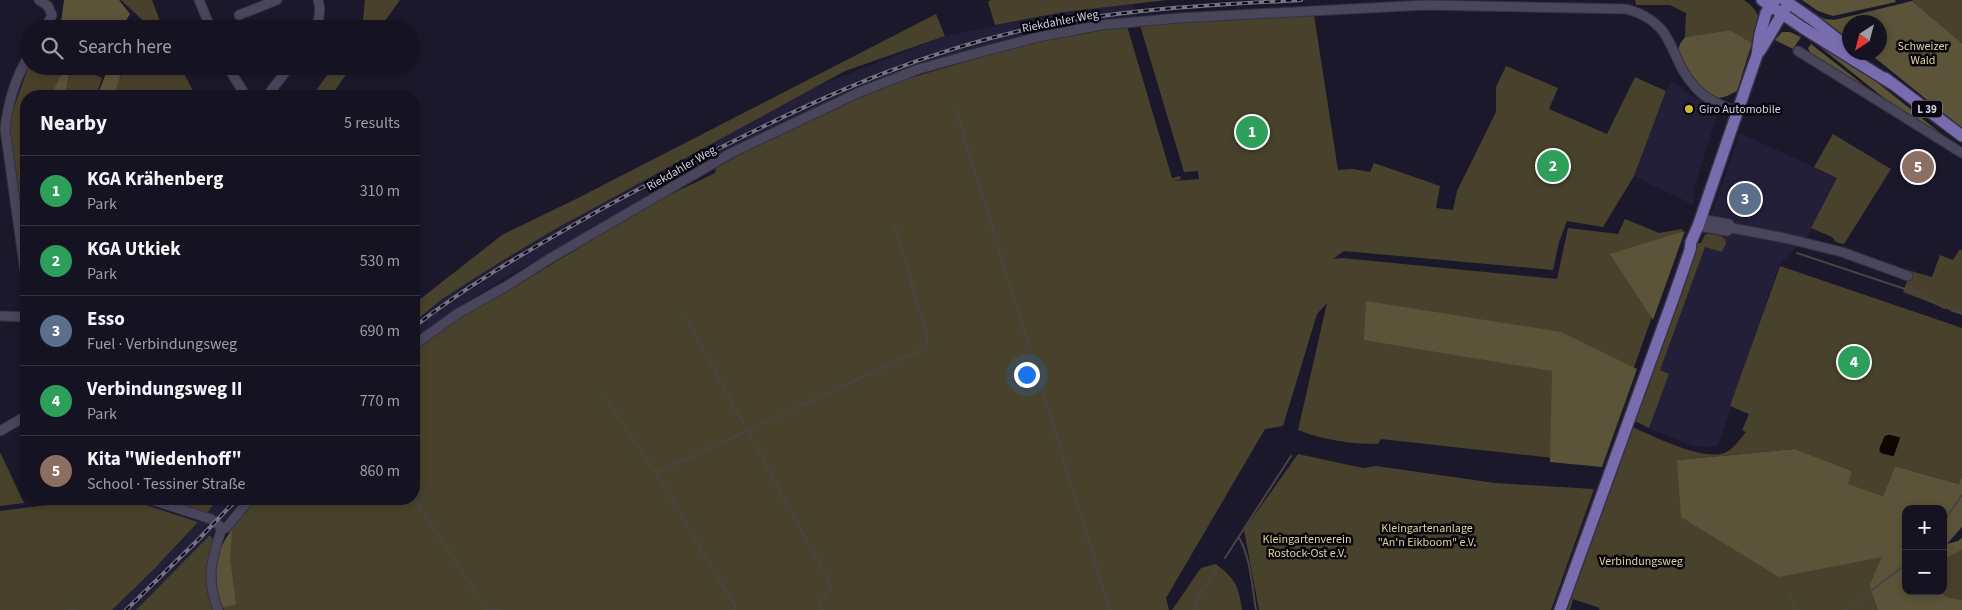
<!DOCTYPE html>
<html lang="en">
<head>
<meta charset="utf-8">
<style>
  :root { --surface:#151221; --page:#22202e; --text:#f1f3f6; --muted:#9d9ea5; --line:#34323f; --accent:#8c9099 }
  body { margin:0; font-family:"Source Sans 3",sans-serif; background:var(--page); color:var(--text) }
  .controls { position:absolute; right:15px; bottom:15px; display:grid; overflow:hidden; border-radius:10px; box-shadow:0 2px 8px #0003 }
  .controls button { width:45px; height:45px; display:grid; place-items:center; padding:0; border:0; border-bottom:1px solid var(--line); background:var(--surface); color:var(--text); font:25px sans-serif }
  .compass { position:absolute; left:1842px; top:15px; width:45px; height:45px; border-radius:50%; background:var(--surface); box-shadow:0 2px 8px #0003; rotate:216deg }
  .you { position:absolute; left:1026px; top:374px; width:18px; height:18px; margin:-12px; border:4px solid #fff; border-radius:50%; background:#1a73e8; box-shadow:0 0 0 8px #1a73e833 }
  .badge { display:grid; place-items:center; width:32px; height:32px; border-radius:50%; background:var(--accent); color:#fff; font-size:16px; font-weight:700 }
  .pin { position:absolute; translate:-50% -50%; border:2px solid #fff; box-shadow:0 1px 5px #0006 }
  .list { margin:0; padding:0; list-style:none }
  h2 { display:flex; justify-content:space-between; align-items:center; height:65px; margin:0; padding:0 20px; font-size:21px }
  h2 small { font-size:16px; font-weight:400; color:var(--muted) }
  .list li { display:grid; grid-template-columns:32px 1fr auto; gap:15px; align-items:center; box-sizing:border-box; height:70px; padding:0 20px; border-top:1px solid var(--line) }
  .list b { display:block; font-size:19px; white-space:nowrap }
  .list p { margin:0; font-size:16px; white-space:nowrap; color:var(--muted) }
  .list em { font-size:16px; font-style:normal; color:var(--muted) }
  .icon { flex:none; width:28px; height:28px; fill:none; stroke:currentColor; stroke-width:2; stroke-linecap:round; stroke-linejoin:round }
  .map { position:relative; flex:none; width:1962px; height:610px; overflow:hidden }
  .search { position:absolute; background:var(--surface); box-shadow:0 2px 8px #0003; left:20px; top:20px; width:400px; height:55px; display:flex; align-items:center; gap:12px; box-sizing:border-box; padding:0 18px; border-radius:28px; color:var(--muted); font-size:19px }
  .panel { position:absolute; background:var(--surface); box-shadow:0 2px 8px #0003; left:20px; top:90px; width:400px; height:415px; border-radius:20px }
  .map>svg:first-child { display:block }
  .built { fill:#241f39 }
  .green { fill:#48422c }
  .forest { fill:#5b5438 }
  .water { fill:#0d0700; stroke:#494443 }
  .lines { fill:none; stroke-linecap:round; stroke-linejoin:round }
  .stream { stroke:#494443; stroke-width:2 }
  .minor-casing { stroke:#343141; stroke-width:11 }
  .major-casing { stroke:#343141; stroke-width:14 }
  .minor { stroke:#49465c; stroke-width:9 }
  .major { stroke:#786cae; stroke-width:11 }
  .rail-casing { stroke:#767384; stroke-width:4 }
  .rail { stroke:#07050d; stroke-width:2; stroke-dasharray:5.5; stroke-linecap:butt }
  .poi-dot { fill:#d3b635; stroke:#07050d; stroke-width:2 }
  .labels { text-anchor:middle; stroke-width:5; stroke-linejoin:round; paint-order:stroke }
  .shield { fill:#07050d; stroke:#9694a1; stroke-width:1 }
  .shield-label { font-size:11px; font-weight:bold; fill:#d4d2e0 }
  .street-label { font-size:12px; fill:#d4d2e0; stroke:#07050d }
  .park-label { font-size:12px; fill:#e1d39c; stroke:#07050d }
  .poi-label { font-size:12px; fill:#d4d2e0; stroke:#07050d; text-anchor:start }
</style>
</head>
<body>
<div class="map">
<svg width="1962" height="610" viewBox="0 0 1962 610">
  <rect width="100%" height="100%" fill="#1c182c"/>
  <g class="built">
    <polygon points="1133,4 1137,17 1065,27 996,42 882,78 836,97 730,151 515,272 455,309 414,339 414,314 475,271 808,90 945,36 1064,12"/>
    <polygon points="1670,82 1676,83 1688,94 1715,108 1718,112 1693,191 1694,205 1634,176"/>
    <polygon points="1740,133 1837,178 1809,234 1779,265 1718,445 1709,447 1693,446 1649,428 1669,374 1660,370 1705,247 1701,244"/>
    <polygon points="215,499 242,499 212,534 136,610 112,610 155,568 198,522 203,518"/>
  </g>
  <g class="green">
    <polygon points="121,0 152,0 163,29 152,29"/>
    <polygon points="365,0 400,0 379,29 362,29"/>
    <polygon points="991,0 1167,0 1064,12 995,25 988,2"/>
    <path d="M1635,0H1744C1765,16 1758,20 1752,43L1730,30L1685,37L1686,13L1670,5H1636Z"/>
    <polygon points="1913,0 1962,0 1962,43 1912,1"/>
    <polygon points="936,14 945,36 845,71 557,228 500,262 442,299 414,322 414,304 502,235 576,199"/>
    <path d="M1314,15L1338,170L1353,169L1370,172L1374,163L1440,186L1436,208L1453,210L1457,191L1496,112V87L1506,66L1558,88L1549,109L1607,134L1635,77L1666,91L1634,176L1603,227L1567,221L1559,242L1553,270L1344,251L1333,259L1342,258L1557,279L1568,228L1618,234L1625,219L1659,233L1683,229L1600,463L1381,439L1378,444C1351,444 1323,440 1298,430L1327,303L1317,314L1283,426L1265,429L1166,598L1169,610H224L222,607L220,551L232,529L255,499H414V352L439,332L475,308L514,287L653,203C673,192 694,184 715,173L716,168L757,145L851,101L910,78L1029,43L1127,26L1172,178L1180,176L1181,179L1174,181L1199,179L1198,171L1184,172L1140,25Z"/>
    <polygon points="29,65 78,66 102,78 96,96 65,96 69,74 54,89 54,96 26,96 26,210 21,211 10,131 12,113"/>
    <polygon points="126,66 180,66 196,96 114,96 118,83"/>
    <polygon points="334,66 352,66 331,96 312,96"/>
    <polygon points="1833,134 1891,169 1844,244 1836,242 1832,237 1811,228 1837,178 1814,167"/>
    <path d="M1708,234C1717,235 1724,234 1726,243L1722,252L1705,247L1660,370L1669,374L1649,428L1633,420L1698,243H1701L1705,235Z"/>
    <polygon points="1960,249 1962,250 1962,315 1903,292 1911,271 1932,277 1940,255 1953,260"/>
    <path d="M1780,266L1962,328V477L1960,484L1895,466L1883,496L1847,484L1852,471L1795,449L1677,460L1883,557L1869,586L1878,610H1599L1600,608L1573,599L1570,610H1564L1632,427C1653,436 1703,461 1724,453C1733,450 1740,439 1746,432L1742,430L1749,414L1730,406Z"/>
    <polygon points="0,452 24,503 0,506"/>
    <polygon points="1298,454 1363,468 1376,466 1495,483 1594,489 1551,610 1259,610 1244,530"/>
    <polygon points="157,499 222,499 218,499 207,513"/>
    <polygon points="71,502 146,505 198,522 155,568 112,610 0,610 0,511"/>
    <path d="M210,535L213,539C205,564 205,585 213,610H136Z"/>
    <polygon points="1962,550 1962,600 1947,597 1939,591 1943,591 1943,560"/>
    <path d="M1216,564C1236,580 1238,585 1242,610H1172L1201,568Z"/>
  </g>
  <g class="forest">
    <polygon points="64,0 119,0 130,14 121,29 57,29 61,22"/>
    <polygon points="1802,0 1895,0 1896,2 1833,16 1818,11"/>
    <polygon points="1912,1 1962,43 1962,128 1869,53 1880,52 1880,22 1850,22 1849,39 1814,14 1825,19 1834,20"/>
    <path d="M1730,30L1752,43L1737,91C1731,94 1724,98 1718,98C1703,99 1681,65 1679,51C1678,45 1682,41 1685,37Z"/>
    <polygon points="1782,32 1790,32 1801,37 1793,49 1775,40"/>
    <polygon points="1809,38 1868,75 1944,136 1889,102"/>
    <polygon points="1811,44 1875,94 1811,54 1808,48"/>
    <polygon points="109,66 124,66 114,96 97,96"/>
    <polygon points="63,71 69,74 65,96 54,96 54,89"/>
    <polygon points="1685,231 1653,320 1610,254"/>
    <polygon points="1366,301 1561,332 1637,369 1602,467 1550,462 1552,371 1364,340"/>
    <polygon points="1795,449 1852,471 1848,484 1883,496 1895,466 1959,484 1962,477 1962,527 1947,544 1958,541 1962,538 1962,550 1943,560 1943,509 1906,509 1906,591 1939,591 1947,597 1962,600 1962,610 1878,610 1869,586 1882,557 1779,577 1681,517 1677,460"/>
    <path d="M232,529L230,559L236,604L221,608C210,571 211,561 232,529Z"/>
  </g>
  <polygon class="water" points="1889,434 1901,437 1894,457 1882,454 1879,452 1879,448 1884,436"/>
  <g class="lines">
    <g class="stream">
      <polyline points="956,110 1110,610"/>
      <polyline points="1797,253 1920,294 1944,308"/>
      <polyline points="1952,311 1962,313"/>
      <polyline points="683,312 831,585 830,590 819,603 822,610"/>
      <polyline points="604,395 656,473"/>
      <polyline points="414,498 486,609"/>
      <polyline points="1943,522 1962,495"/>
      <path d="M1239,538C1251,558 1252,587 1256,610"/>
      <polyline points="1225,558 1291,456"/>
      <polyline points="1789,595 1796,610"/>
      <polyline points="70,610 74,608 77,610"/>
      <polyline points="485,610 491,608 499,610"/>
      <polyline points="735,610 735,606 656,473 923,349 928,340 895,225"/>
      <polyline points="1195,610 1200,594 1218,568"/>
      <polyline points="1846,610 1906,564"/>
    </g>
    <defs>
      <g id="minor">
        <polyline points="39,0 48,6 52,15 45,29"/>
        <polyline points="199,0 211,29"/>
        <polyline points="239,15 277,0"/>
        <path d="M315,29C319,20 321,9 318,0"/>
        <polyline points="1798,51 1962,153"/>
        <polyline points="227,66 246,96"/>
        <polyline points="267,96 290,66"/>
        <polyline points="1701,219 1729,224 1732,228 1785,238 1842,252 1908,276"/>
        <polyline points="1698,226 1727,231 1732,228"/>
        <path d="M26,279L5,129C8,103 15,78 29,56"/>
        <polyline points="0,316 26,317"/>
        <path d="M414,345L457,314L510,284L549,259L731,153L860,92L919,69L977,53L1038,37L1102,25L1179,18L1426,5L1627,9C1678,24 1667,57 1695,87C1706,100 1723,106 1738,112"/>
        <polyline points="0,431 26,416"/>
        <polyline points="149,499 211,519 222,528"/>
        <path d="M218,610C206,579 211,559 222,528H226L250,499"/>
      </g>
      <g id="major">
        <polyline points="1762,0 1803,28 1891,83"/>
        <polyline points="1784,0 1813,20 1850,49"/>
        <polyline points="1760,51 1785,9"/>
        <polyline points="1885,78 1962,136"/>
        <polyline points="1560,610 1673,299 1690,250 1691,242 1698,226 1757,55 1760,34 1766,13 1775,0"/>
      </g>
    </defs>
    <use href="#minor" class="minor-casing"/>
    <use href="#major" class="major-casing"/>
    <use href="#minor" class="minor"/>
    <use href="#major" class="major"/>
    <defs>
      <g id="rail">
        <path d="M414,327C471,282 535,247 598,211C647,184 697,159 748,134C839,89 928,51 1028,29C1117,9 1210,5 1301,0"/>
        <polyline points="126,610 198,540 237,499"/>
      </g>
    </defs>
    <use href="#rail" class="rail-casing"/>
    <use href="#rail" class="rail"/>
  </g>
  <circle class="poi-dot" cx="1689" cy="109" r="5"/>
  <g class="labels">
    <rect class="shield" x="1912" y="100.5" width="30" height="17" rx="4"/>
    <g class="shield-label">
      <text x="1927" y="113">L 39</text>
    </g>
    <g class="street-label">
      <text transform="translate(1060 21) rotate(-11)" y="4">Riekdahler Weg</text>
      <text transform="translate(681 168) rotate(-30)" y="4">Riekdahler Weg</text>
    </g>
    <g class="park-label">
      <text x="1923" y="50">Schweizer<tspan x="1923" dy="14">Wald</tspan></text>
      <text x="1427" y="532">Kleingartenanlage<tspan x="1427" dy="14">"An'n Eikboom" e.V.</tspan></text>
      <text x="1307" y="543">Kleingartenverein<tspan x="1307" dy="14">Rostock-Ost e.V.</tspan></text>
      <text x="1641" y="565">Verbindungsweg</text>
    </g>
    <g class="poi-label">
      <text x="1699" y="113">Giro Automobile</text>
    </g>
  </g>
</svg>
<div class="controls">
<button>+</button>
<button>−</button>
</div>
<svg class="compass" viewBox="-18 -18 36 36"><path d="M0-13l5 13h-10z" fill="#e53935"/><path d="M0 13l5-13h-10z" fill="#9d9ea5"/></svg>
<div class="you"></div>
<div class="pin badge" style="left:1252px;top:132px;background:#2e9e5b">1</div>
<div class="pin badge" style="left:1553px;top:166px;background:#2e9e5b">2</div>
<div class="pin badge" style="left:1745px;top:199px;background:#5c6f8a">3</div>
<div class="pin badge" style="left:1854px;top:362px;background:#2e9e5b">4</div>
<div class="pin badge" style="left:1918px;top:167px;background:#8d6e63">5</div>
<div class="search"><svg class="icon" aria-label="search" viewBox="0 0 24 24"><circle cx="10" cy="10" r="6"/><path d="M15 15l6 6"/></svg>Search here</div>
<section class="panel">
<h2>Nearby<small>5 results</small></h2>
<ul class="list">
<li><span class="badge" style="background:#2e9e5b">1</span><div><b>KGA Krähenberg</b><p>Park</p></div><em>310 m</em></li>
<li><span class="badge" style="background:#2e9e5b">2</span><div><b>KGA Utkiek</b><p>Park</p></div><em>530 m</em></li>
<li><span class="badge" style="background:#5c6f8a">3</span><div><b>Esso</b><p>Fuel · Verbindungsweg</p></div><em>690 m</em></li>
<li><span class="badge" style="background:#2e9e5b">4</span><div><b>Verbindungsweg II</b><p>Park</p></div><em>770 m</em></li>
<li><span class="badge" style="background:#8d6e63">5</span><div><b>Kita &quot;Wiedenhoff&quot;</b><p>School · Tessiner Straße</p></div><em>860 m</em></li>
</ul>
</section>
</div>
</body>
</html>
